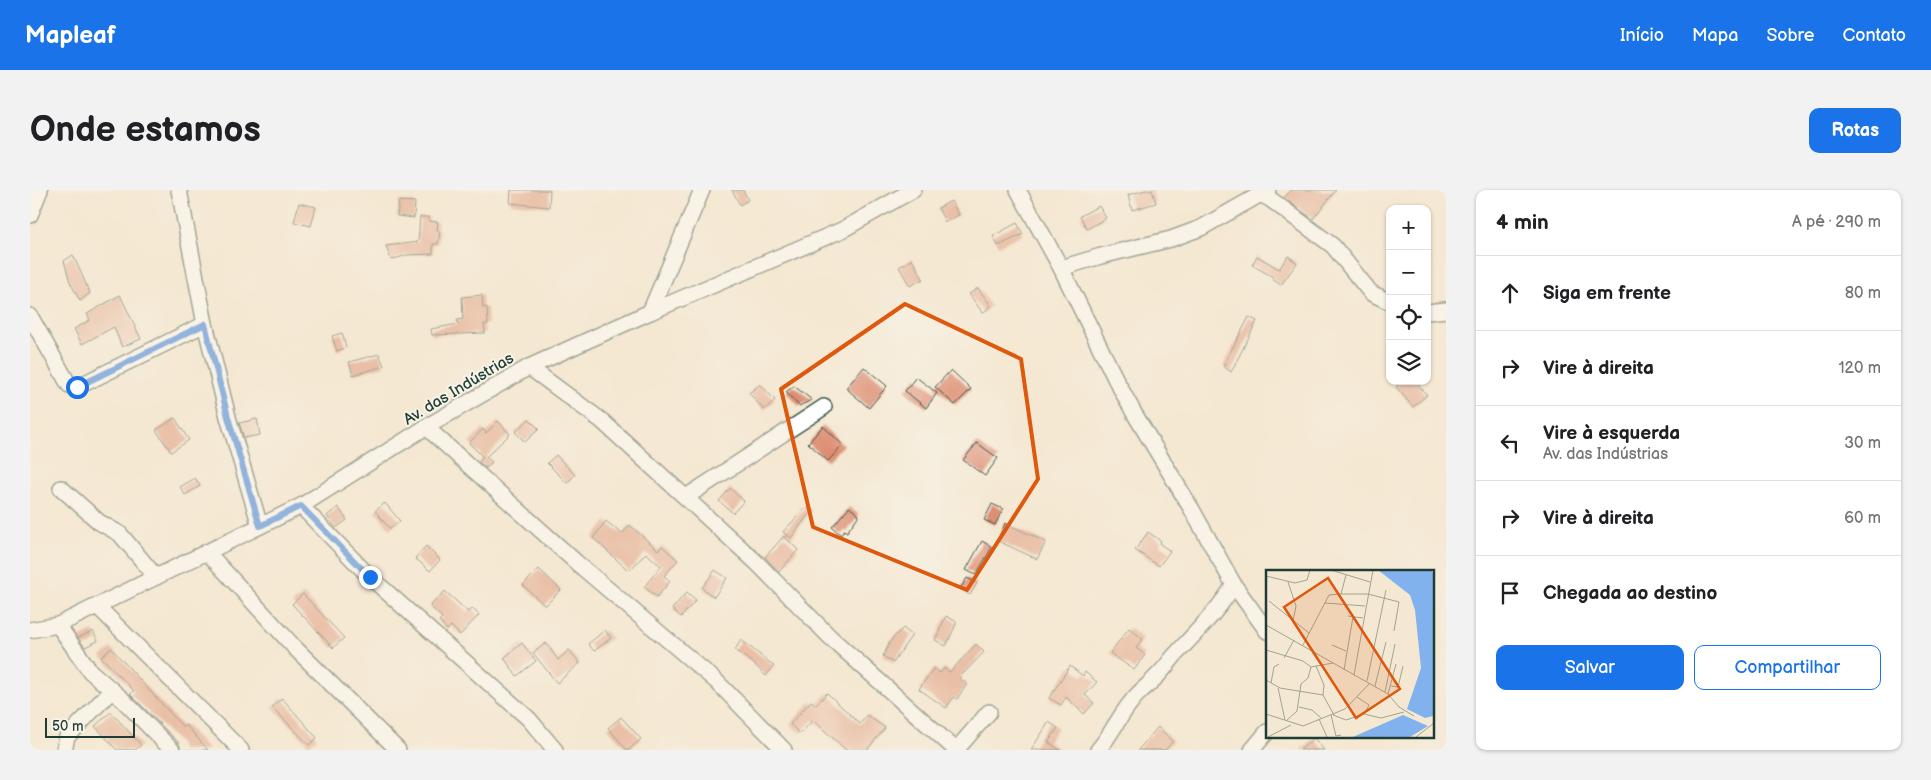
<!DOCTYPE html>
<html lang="pt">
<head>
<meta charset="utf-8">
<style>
  :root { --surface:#fff; --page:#f2f2f2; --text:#202124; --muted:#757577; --line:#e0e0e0; --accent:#1a73e8 }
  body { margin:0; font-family:"Balsamiq Sans",sans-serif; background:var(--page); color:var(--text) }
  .controls { position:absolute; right:15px; top:15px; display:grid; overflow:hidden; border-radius:10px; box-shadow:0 1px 4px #0004 }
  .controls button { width:45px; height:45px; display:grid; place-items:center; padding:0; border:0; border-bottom:1px solid var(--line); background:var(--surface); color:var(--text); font:25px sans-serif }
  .scale { position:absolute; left:15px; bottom:12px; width:90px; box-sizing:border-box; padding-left:5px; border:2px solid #1f3d34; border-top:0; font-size:14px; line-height:18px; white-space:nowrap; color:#1f3d34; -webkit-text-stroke:4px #f7f3e8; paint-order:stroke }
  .stop { position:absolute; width:15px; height:15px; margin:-11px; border:4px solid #1a73e8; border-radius:50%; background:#fff }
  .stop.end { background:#1a73e8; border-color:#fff; box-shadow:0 1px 5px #0008 }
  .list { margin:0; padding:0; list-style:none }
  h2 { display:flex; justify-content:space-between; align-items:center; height:65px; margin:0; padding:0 20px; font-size:21px }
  h2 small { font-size:16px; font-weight:400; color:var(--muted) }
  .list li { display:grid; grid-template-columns:32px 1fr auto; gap:15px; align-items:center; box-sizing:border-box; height:75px; padding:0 20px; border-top:1px solid var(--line) }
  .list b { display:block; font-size:19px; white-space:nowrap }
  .list p { margin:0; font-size:16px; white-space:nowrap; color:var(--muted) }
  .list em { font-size:16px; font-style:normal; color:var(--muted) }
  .actions { display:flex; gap:10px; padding:15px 20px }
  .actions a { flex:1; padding:11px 0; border:1px solid var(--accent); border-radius:10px; text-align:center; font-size:18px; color:var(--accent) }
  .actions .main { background:var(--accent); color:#fff }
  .icon { flex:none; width:28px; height:28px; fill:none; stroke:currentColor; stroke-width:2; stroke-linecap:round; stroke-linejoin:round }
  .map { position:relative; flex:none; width:1416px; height:560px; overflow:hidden; border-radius:10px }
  header { display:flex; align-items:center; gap:30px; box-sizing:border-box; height:70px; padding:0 25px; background:var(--accent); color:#fff }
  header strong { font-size:24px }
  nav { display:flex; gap:28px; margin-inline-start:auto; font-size:18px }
  .intro { display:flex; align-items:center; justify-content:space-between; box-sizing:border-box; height:120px; padding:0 30px }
  h1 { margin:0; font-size:35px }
  .button { padding:12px 22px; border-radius:10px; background:var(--accent); color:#fff; font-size:18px; font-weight:700 }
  main { display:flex; gap:30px; padding:0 30px }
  aside { flex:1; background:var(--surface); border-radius:10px; box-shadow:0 1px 4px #0004 }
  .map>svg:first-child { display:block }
  .building { fill:#de8f73 }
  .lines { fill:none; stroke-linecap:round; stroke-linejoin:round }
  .minor-casing { stroke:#3f574c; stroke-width:18 }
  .minor { stroke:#fff; stroke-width:15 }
  .route { stroke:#1a73e8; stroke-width:6 }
  .marked { fill:none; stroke:#de580e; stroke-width:4; stroke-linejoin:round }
  .labels { text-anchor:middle; stroke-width:4; stroke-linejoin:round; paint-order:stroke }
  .street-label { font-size:16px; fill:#1f3d34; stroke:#f7f3e8 }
  .inset-road { fill:none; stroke:#9fa493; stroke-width:1 }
  .view { fill:#de580e; fill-opacity:0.15; stroke:#de580e; stroke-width:2.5 }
  .inset-edge { fill:none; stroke:#1f3d34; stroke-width:2.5 }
</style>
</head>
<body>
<header>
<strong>Mapleaf</strong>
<nav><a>Início</a><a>Mapa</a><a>Sobre</a><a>Contato</a></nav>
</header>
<div class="intro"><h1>Onde estamos</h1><a class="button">Rotas</a></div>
<main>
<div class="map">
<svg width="1416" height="560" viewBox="0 0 1416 560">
  <rect width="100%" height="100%" fill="#f7f3e8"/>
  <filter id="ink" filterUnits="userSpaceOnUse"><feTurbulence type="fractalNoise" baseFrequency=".02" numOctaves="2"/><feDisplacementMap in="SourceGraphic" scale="10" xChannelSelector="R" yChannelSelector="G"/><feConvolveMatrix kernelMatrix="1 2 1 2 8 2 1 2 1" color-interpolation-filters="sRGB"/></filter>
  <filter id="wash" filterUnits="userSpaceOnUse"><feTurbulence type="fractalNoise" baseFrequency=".0096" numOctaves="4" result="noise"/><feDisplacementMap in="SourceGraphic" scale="20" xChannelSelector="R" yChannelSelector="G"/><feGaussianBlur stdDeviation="1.12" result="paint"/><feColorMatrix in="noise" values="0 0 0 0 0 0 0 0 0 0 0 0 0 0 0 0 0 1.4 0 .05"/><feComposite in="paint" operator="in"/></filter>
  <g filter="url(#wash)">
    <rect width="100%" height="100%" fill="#f4e8d2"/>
    <g id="blocks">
      <g class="building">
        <polygon points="481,0 520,0 519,17 480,13"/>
        <polygon points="702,0 713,0 718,10 710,15"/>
        <polygon points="1116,0 1122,0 1126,13 1102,20 1098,5"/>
        <polygon points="1261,0 1306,0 1283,29 1254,8"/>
        <polygon points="369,11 385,12 384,28 367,26"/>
        <polygon points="921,11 929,25 915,32 908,18"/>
        <polygon points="269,13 286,17 281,36 264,32"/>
        <polygon points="1069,16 1076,28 1057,39 1050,26"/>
        <polygon points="390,27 399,27 399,31 408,32 407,40 410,41 408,54 403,54 403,64 377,65 361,70 356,56 388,52"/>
        <polygon points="987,33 993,44 968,56 963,46"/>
        <polygon points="43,65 60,103 50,111 40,92 34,71"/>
        <polygon points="1227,66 1249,79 1258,66 1267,73 1251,95 1242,89 1243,87 1222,75"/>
        <polygon points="882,69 893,89 880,96 869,77"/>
        <polygon points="948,98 961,116 953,123 939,104"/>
        <polygon points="90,105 111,149 92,157 84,137 52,154 44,139 60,130 57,124"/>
        <polygon points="452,105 453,118 457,117 458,134 454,134 455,143 402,145 401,139 428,134 427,130 433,129 432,107"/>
        <polygon points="1219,127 1227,131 1201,182 1193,176"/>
        <polygon points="312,143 316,157 307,161 302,146"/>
        <polygon points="349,164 354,176 323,185 319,172"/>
        <polygon points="834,177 857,196 839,218 816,198"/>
        <polygon points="921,180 941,199 925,215 905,197"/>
        <polygon points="886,187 907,203 896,218 875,201"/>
        <polygon points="1373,191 1385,191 1397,205 1383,217 1366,197"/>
        <polygon points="730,194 745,210 734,220 719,203"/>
        <polygon points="764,196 782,210 769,216 756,202"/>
        <polygon points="145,228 159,250 141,262 126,240"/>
        <polygon points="227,229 230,245 214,248 209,233"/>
        <polygon points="499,229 509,239 495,252 485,242"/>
        <polygon points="468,231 480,244 456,267 462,272 456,278 449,272 453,267 439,253 453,239 456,243"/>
        <polygon points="793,236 813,255 798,271 778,253"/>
        <polygon points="947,253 968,268 955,286 933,270"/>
        <polygon points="526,265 545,285 537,293 517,273"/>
        <polygon points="165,288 170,296 155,305 150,297"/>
        <polygon points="700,298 714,311 703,323 689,311"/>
        <polygon points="355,313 370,331 360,339 345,321"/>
        <polygon points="962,314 973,319 965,335 954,330"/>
        <polygon points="308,317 317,330 306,338 297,326"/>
        <polygon points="776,317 781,321 761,348 753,342"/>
        <polygon points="819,317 829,325 817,342 814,340 811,345 802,337"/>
        <polygon points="576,331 592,344 600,335 628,360 632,356 648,370 634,386 640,391 627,407 614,397 631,376 616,363 599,381 563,348"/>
        <polygon points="975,333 1016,352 1007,369 968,351"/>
        <polygon points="1118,342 1131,351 1130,354 1140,361 1129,376 1105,360"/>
        <polygon points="754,346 768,360 749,382 735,367"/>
        <polygon points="952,351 962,357 946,385 936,380"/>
        <polygon points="396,356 410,370 400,381 385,368"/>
        <polygon points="509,379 531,400 515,416 493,395"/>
        <polygon points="685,380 697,388 684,407 672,398"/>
        <polygon points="937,388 947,393 940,405 930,399"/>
        <polygon points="415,401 438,422 442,418 449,425 430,445 421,436 417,440 409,431 412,428 400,416"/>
        <polygon points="657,402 666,410 651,427 642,419"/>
        <polygon points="273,404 314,448 303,458 262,414"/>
        <polygon points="916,426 927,432 916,456 905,450"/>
        <polygon points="873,438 882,445 863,473 853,466 861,450"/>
        <polygon points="1099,438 1113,449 1106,458 1115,465 1104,480 1080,463"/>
        <polygon points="575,440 581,448 564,461 558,454"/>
        <polygon points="63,441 68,451 55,457 48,448"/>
        <polygon points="711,450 744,476 736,486 723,473 705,460"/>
        <polygon points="492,453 506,471 487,486 474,468"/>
        <polygon points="516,453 528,470 539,460 550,473 527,493 503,463"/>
        <polygon points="946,454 954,462 929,488 937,494 927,509 924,507 916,518 889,499 904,478 910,483 914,478 920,482"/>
        <polygon points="81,458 153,537 156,535 178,560 151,560 149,553 100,504 104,501 71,467"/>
        <polygon points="1040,476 1053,486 1055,482 1067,492 1055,505 1064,513 1054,524 1036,507 1031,515 1019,508"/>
        <polygon points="797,503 830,534 837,525 855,538 837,560 816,560 783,530 770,544 760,534 781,511 786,515"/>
        <polygon points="252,508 287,548 279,555 242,517"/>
        <polygon points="81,522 111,555 105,560 87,560 65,536"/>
        <polygon points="591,527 611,549 599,560 597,560 578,538"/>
        <polygon points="1019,532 1028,538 1018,552 1030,560 1001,560"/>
        <polygon points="1128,537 1143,551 1135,560 1108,560"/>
        <polygon points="1284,548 1294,560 1270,560"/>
      </g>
    </g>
  </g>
  <g filter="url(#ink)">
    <use href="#blocks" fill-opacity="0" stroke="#3f574c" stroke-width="1"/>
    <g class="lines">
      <defs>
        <g id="minor">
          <polyline points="149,0 175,134 198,227 230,336"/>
          <polyline points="988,0 1031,78 1086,190 1104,223 1161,318 1204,395 1237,441"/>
          <polyline points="1232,5 1240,9 1303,56 1341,103 1360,112"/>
          <polyline points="0,25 10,0"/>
          <polyline points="1031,78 1071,66 1141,49 1171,38 1238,0"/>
          <polyline points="620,122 672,0"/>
          <polyline points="1397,122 1416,120"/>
          <polyline points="0,126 39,195 47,197 175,134"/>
          <polyline points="499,177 572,231 726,372 801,448 926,560"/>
          <polyline points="396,237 547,373 686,491 754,560"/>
          <polyline points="31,298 69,332 90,344 126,387"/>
          <polyline points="656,307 794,217"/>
          <polyline points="271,316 340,387 499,529 525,560"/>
          <polyline points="177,362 265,458 368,560"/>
          <polyline points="67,416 211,560"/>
          <polyline points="28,435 60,481 92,509 142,560"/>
          <polyline points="0,440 28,435 271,316 396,237 499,177 620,122 812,40 883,0"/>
          <polyline points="34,560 37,547 82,500"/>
          <polyline points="926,560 959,522"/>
          <path d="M1068,560C1083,543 1091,521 1108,504C1115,497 1123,491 1130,483C1135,478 1140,471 1145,465C1166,442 1187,422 1204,395"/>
          <polyline points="1222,560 1237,542"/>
        </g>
      </defs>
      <use href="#minor" class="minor-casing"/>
      <use href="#minor" class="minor"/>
    </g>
  </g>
  <g class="lines" filter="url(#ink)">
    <polyline class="route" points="47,197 175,134 198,227 230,336 271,316 340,387"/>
  </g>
  <path d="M0 0H1416V560H0ZM875,114L991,169L1008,289L937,400L783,337L751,199Z" fill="#f4e8d2" fill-opacity=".55" fill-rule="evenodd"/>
  <path class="marked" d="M875,114L991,169L1008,289L937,400L783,337L751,199Z"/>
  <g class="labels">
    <g class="street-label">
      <text transform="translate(428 198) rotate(-31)" y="6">Av. das Indústrias</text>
    </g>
  </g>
  <g transform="translate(1236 380)">
    <rect width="168" height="168" fill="#f4e8d2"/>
    <path d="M112,0H165L167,3V146L159,148L141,139L155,98L149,40L144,25ZM137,145L162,156L144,167H87Z" fill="#82b2ed"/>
    <path class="inset-road" d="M65,0L104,12M0,6L29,13L41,10L44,0M22,12L30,36L27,51M75,24H102L133,32L128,61M3,31L43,63M59,33L99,36M82,46L97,48M0,55L122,124L133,137L148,146M37,75L63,25L75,24L80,5M66,75L80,81M0,80L37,91L45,97L67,93M18,88L28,70M50,96L58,115L57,125M78,100L87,47M88,105L107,0M0,110L14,118L57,125L68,145M101,111L120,20M5,113L8,97L13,94M109,116L120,72M125,116L132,117L137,96M12,118L19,150M119,122L129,74M122,124L130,94M91,127L103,135L99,143M33,137L46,140L55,148M0,144L37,156L79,139L104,113M65,145L70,166L75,165M67,145L80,150L98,144L115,148L138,142M53,149L61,167M20,151L31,141L35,114L42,108L45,97M2,167L25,155M150,167L168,153"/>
    <path class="view" d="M62,8L134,119L90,148L18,37Z"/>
    <rect width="168" height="168" class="inset-edge"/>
  </g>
</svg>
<div class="controls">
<button>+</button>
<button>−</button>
<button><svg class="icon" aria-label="locate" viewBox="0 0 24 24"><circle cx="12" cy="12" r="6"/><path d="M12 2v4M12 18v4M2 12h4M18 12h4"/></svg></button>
<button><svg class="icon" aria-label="layers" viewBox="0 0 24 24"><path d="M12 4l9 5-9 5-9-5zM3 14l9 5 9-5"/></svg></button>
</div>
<div class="scale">50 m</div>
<div class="stop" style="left:47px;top:197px"></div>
<div class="stop end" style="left:340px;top:387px"></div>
</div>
<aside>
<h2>4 min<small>A pé · 290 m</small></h2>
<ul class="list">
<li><svg class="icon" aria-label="ahead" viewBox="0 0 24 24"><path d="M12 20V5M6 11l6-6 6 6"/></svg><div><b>Siga em frente</b></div><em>80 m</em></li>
<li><svg class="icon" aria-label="right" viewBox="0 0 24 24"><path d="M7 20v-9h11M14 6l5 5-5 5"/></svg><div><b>Vire à direita</b></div><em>120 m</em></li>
<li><svg class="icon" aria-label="left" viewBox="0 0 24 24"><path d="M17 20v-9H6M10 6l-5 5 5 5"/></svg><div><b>Vire à esquerda</b><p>Av. das Indústrias</p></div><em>30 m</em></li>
<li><svg class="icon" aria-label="right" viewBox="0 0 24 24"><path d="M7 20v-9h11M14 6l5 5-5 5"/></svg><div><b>Vire à direita</b></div><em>60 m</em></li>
<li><svg class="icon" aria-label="arrive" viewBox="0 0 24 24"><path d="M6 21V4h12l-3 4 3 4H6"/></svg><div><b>Chegada ao destino</b></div></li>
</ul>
<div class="actions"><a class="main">Salvar</a><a>Compartilhar</a></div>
</aside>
</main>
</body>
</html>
